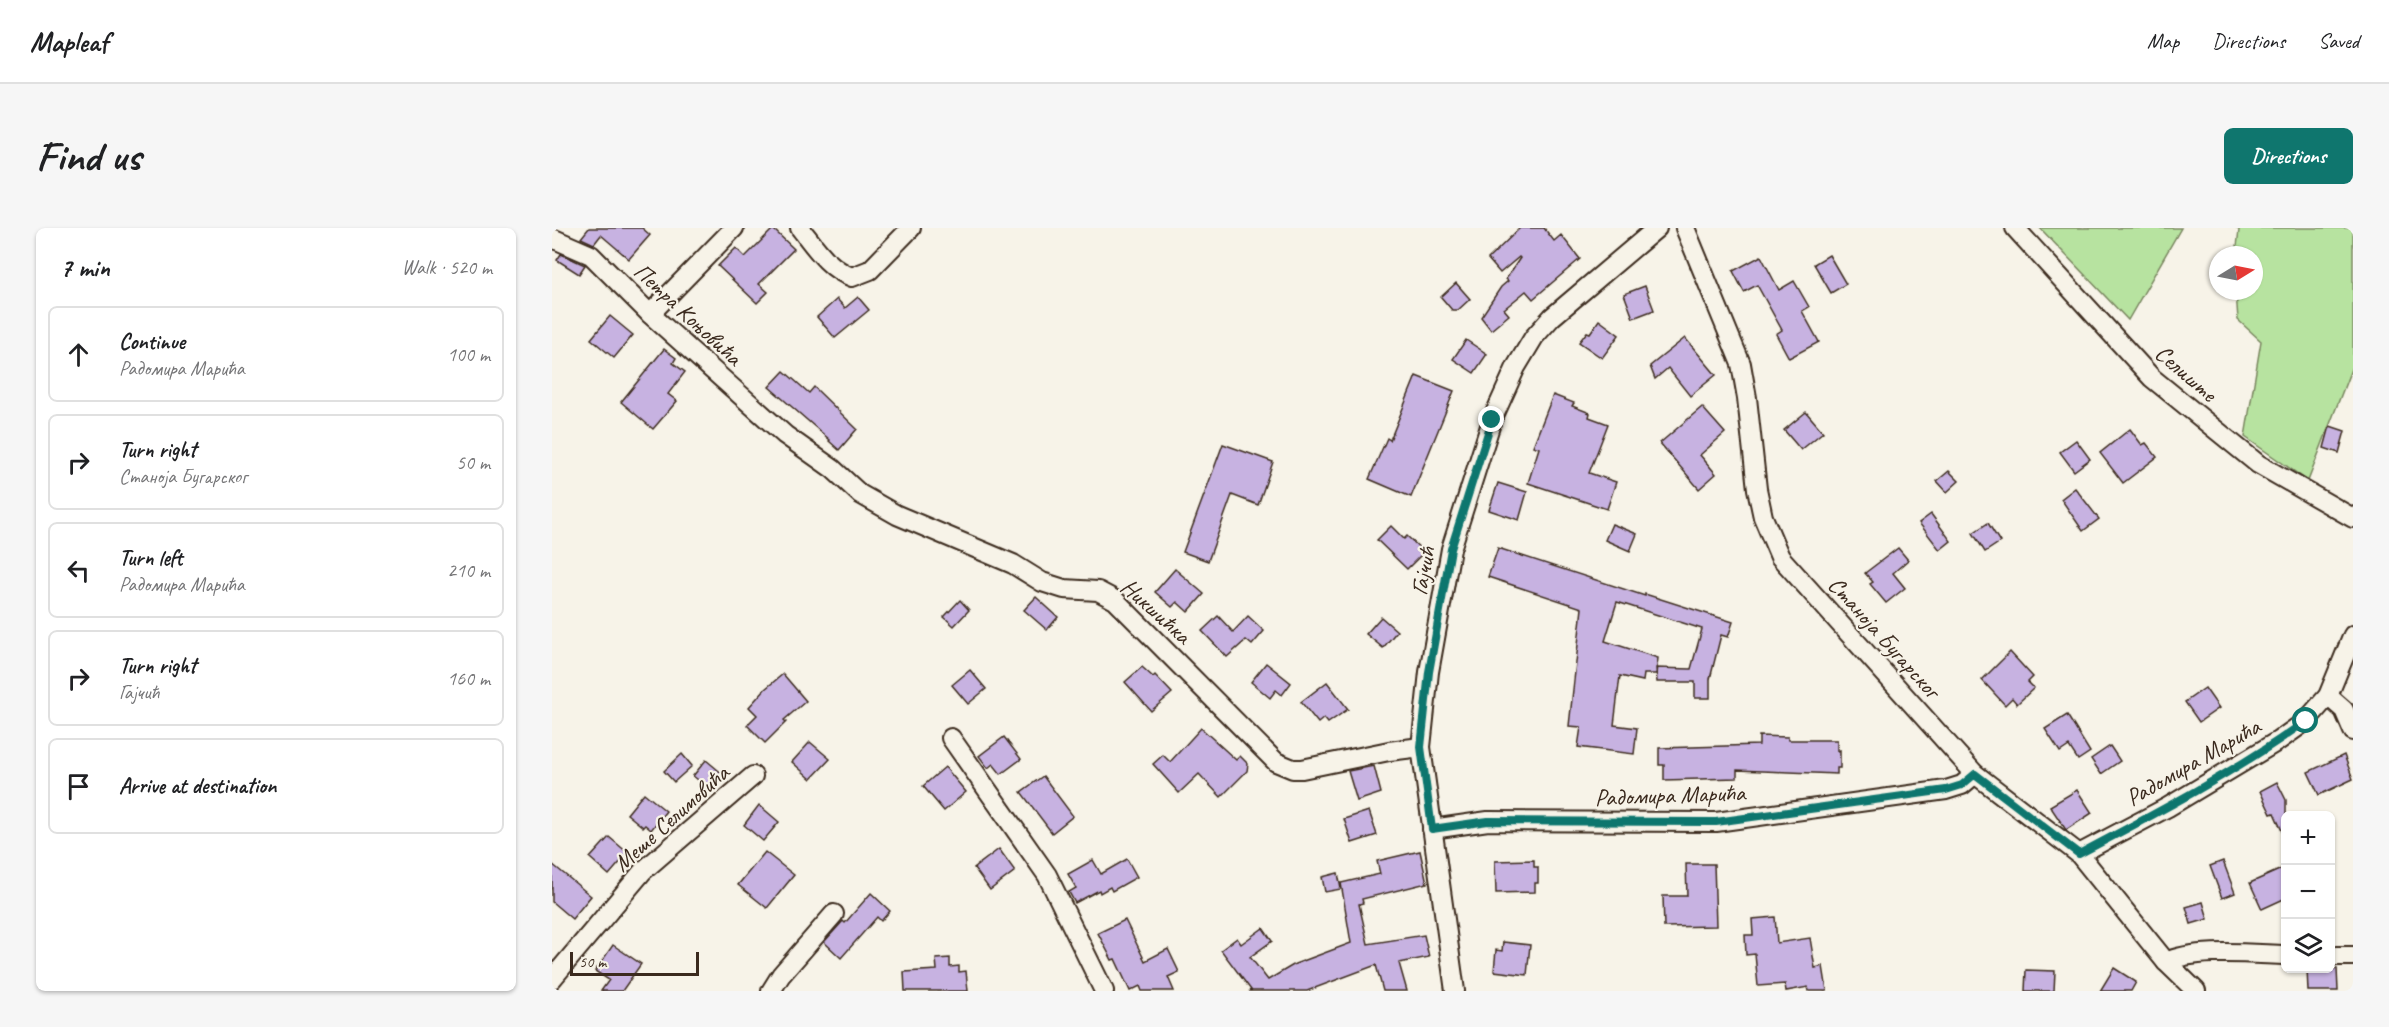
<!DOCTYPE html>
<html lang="en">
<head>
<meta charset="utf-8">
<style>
	:root { --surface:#fff; --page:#f6f6f6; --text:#202124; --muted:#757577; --line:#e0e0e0; --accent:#0f766e }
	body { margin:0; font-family:Caveat,sans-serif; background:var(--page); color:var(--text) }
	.controls { position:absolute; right:18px; bottom:18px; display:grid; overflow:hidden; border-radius:9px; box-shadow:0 2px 4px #0004 }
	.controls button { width:54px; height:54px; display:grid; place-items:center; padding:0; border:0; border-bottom:2px solid var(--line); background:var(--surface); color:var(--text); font:30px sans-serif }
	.compass { position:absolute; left:1657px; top:18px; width:54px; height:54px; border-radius:50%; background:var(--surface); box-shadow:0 2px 4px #0004; rotate:80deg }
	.scale { position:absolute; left:18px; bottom:15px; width:129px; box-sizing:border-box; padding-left:6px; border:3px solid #3b2a1e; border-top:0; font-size:16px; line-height:21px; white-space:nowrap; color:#3b2a1e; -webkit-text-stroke:4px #f7f3e8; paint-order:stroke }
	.stop { position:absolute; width:18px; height:18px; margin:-14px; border:4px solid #0f766e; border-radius:50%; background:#fff }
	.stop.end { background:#0f766e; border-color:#fff; box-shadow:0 2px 6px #0008 }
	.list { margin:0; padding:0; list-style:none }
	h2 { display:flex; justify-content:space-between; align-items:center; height:78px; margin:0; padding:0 24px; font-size:26px }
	h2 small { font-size:20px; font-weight:400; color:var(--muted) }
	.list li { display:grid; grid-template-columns:39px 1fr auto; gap:18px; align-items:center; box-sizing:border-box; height:96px; margin:0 12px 12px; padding:0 12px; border:2px solid var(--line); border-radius:9px }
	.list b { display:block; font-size:22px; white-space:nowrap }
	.list p { margin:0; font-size:20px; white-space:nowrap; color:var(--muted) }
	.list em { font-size:20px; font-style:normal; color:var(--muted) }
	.icon { flex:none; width:33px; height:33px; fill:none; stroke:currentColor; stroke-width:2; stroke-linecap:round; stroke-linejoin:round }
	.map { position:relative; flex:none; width:1801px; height:763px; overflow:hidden; border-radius:9px }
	header { display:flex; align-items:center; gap:36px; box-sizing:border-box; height:84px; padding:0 30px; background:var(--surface); border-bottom:2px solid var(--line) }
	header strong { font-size:28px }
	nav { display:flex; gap:33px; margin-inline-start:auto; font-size:21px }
	.intro { display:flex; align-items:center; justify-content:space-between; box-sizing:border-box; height:144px; padding:0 36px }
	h1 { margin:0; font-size:42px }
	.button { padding:15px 27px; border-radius:9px; background:var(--accent); color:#fff; font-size:21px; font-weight:700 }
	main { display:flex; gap:36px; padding:0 36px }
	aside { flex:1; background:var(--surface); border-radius:9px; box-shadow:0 2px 4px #0004 }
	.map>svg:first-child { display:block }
	.green { fill:#b7e3a0; stroke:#79865f; stroke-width:1.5 }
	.building { fill:#c7b2e1; stroke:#3b2a1e; stroke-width:1.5 }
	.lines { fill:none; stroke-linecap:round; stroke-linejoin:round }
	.minor-casing { stroke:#3b2a1e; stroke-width:22 }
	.minor { stroke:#f7f3e8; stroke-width:18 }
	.route { stroke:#0f766e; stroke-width:8 }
	.labels { text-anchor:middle; stroke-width:4.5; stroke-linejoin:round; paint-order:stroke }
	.street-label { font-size:24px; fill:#3b2a1e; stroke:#f7f3e8 }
</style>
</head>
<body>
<header>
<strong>Mapleaf</strong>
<nav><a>Map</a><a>Directions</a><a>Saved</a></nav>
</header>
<div class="intro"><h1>Find us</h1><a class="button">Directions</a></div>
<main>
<aside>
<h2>7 min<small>Walk · 520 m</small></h2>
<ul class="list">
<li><svg class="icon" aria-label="ahead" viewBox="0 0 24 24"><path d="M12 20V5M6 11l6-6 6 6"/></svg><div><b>Continue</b><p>Радомира Марића</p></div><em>100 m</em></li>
<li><svg class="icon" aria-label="right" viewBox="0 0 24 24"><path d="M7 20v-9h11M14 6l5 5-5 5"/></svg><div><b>Turn right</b><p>Станоја Бугарског</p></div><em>50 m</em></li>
<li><svg class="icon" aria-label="left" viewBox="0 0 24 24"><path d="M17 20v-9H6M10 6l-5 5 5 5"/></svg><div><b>Turn left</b><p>Радомира Марића</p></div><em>210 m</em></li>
<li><svg class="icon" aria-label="right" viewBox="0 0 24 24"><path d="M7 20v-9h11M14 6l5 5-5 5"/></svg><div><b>Turn right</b><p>Гајчић</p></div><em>160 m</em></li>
<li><svg class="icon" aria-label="arrive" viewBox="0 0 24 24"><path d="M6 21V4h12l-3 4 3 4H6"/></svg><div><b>Arrive at destination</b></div></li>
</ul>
</aside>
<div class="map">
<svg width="1801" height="763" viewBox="0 0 1801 763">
	<rect width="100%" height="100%" fill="#f7f3e8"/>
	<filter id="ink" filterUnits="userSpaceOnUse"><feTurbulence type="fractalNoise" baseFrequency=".0167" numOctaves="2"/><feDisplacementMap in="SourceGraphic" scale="12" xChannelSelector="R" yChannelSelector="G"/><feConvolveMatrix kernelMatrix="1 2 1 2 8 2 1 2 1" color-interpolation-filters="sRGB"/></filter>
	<g filter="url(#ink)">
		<!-- green -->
		<g class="green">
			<polygon points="1488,0 1629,0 1576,92"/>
			<polygon points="1685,0 1801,0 1801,136 1756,253 1693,209 1709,113 1686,92 1684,63 1702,63 1702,27 1684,27 1687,2"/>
		</g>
		<!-- building -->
		<g class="building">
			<polygon points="37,0 90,0 98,7 77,31 49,7 42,16 29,10"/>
			<polygon points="968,0 992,0 1002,13 1009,7 1028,31 981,71 974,63 952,81 957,87 939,102 929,89 949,59 956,53 954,51 968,30 967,29 948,45 936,31"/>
			<polygon points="221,1 242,21 207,56 216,64 205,75 166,38 184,20 193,29"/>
			<polygon points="9,26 33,37 27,46 5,32"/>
			<polygon points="1277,27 1294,56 1279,65 1262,36"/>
			<polygon points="1209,28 1227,62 1242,53 1257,79 1250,83 1267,114 1237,130 1224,106 1230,102 1205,57 1192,64 1181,43"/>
			<polygon points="904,55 918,71 906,82 900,82 889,69"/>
			<polygon points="1093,58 1102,82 1081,90 1072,66"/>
			<polygon points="306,69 317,82 283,110 265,89 285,71 293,80"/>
			<polygon points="58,88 81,107 62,130 39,111"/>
			<polygon points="1047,92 1067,107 1050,130 1027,114 1035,104 1038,105"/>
			<polygon points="1133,110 1164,147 1138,168 1116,140 1103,151 1098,138"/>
			<polygon points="914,112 935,126 922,145 901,131"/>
			<polygon points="112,121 124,130 121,135 133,144 116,166 125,173 101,201 69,174"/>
			<polygon points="232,143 257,165 262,159 305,201 287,222 277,213 278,212 217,159"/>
			<polygon points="864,148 902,163 859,269 817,251 835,210 838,212"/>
			<polygon points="1001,167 1022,175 1020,178 1038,185 1037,189 1056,196 1037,245 1064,254 1055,281 976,255 987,220 981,218"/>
			<polygon points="1150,179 1173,205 1148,227 1164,246 1147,261 1108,215"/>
			<polygon points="1254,184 1271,204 1249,222 1232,202"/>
			<polygon points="1778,198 1793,203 1787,225 1772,220"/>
			<polygon points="1578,201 1590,217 1594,215 1605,229 1571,255 1548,225"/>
			<polygon points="1524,212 1538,231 1522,243 1508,224"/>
			<polygon points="671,216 721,234 706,277 680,267 656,333 631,324"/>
			<polygon points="1397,243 1407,253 1395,264 1385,253"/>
			<polygon points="946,255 975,264 967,292 937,282"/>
			<polygon points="1523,260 1547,291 1531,303 1509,271"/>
			<polygon points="1379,286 1399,313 1388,322 1367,295"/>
			<polygon points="1436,295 1448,314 1433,324 1421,305"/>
			<polygon points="1060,296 1085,306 1078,323 1053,312"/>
			<polygon points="839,298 852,311 855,308 872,324 855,341 825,312"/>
			<polygon points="946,320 1093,368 1093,366 1181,394 1176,409 1169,407 1158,451 1158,470 1143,470 1143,454 1105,454 1104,440 1139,441 1150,401 1065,374 1053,413 1106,430 1104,446 1092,446 1091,453 1068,448 1062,497 1085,500 1082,526 1026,519 1029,499 1017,498 1030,380 936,349"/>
			<polygon points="1346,320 1356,332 1341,345 1353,360 1334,375 1318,356 1321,354 1313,345"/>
			<polygon points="623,341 652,366 636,384 625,374 620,379 603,364"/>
			<polygon points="484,369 506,389 495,402 472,382"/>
			<polygon points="408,372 417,382 402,398 392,389"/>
			<polygon points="666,388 681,404 696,388 712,403 700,417 694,412 675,429 650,403"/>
			<polygon points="829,389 845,403 831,420 814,406"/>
			<polygon points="1458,424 1481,449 1476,454 1482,460 1465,476 1460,470 1453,477 1430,452"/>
			<polygon points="714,435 739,455 730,467 724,462 718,470 699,454"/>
			<polygon points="590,439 601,449 603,447 620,465 599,483 573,454"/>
			<polygon points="418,442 434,461 416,476 400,457"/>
			<polygon points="231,446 254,473 232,492 234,494 213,515 195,497 205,487 197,479 213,461"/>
			<polygon points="775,454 796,481 776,495 772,490 766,495 749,474"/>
			<polygon points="1653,460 1667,480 1647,494 1633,474"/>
			<polygon points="1515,487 1538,524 1526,532 1517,518 1508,524 1493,501"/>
			<polygon points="649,500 684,532 688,528 696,536 695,543 669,569 647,546 627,565 601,536 611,527 618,534"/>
			<polygon points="1207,508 1236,509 1236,512 1285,512 1285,523 1288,522 1288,540 1285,540 1285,546 1185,542 1185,550 1112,552 1112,537 1107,537 1107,520 1207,517"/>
			<polygon points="452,509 469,531 449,546 441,536 436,540 427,528"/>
			<polygon points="258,514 278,531 259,551 240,534"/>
			<polygon points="1558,518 1568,533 1549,546 1539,531"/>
			<polygon points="130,526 140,538 122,554 112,543"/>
			<polygon points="1792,527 1801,551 1767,567 1756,544"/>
			<polygon points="154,532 172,547 159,562 141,548"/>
			<polygon points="822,538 829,565 805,573 796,543"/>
			<polygon points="393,539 414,564 392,583 371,558"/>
			<polygon points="491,548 521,588 500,605 469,564"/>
			<polygon points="1725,554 1734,572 1734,612 1722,585 1719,586 1708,563"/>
			<polygon points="1525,562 1540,585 1514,602 1498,578"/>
			<polygon points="92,565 114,583 99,602 93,597 91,599 75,586"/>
			<polygon points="207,577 227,594 211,613 192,597"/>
			<polygon points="817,583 825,607 800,615 792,591"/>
			<polygon points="57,609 76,625 57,647 38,630"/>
			<polygon points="447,621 463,643 438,662 422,640"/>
			<polygon points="868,623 875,655 810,671 811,675 807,676 816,716 872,707 877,729 847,735 855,763 831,763 824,737 755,763 697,763 699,762 669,722 685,710 689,716 711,700 720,713 698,729 716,752 743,736 799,715 789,655 828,646 825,633"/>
			<polygon points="213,624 242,647 215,680 186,657"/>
			<polygon points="575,631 585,649 560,663 558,659 548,665 547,662 523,675 517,664 524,660 516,646 541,632 549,646"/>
			<polygon points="982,632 982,639 986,639 986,655 983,655 983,664 944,665 943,633"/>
			<polygon points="1671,633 1683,665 1670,670 1658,638"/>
			<polygon points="0,636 39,668 20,691 0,674"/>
			<polygon points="1134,636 1162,636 1164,698 1112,699 1111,668 1135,668"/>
			<polygon points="1734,639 1734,670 1710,681 1698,655"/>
			<polygon points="786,645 789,661 773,664 770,649"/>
			<polygon points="319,665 338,683 329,693 325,689 289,730 272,714 291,693 293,695"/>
			<polygon points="1651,674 1656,691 1639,696 1634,679"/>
			<polygon points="1223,689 1225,715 1258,710 1263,740 1271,738 1275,763 1257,763 1256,759 1234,763 1233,756 1206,758 1203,726 1194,727 1193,707 1201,707 1200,691"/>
			<polygon points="573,692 593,733 616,721 627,744 616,749 622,763 590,763 588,758 578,763 563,731 560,732 546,705"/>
			<polygon points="951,714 978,717 975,747 942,743 944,722 950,723"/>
			<polygon points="61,717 89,736 70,763 49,763 57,752 43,743"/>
			<polygon points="398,730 398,739 407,738 407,744 414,743 416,763 353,763 352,744 385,742 384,731"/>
			<polygon points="1562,740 1584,754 1579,763 1548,763"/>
			<polygon points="1755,741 1785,741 1786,763 1756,763"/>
			<polygon points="1474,742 1503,743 1502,763 1473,763"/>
		</g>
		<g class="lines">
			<defs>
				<g id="minor">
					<path d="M248,0C263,19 277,41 300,49L318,42L359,0"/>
					<polyline points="1133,0 1189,136 1195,170 1205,261 1211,289 1228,329 1423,546 1527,626 1614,734 1644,763"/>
					<polyline points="1463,0 1600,150 1706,236 1801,290"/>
					<polyline points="0,10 39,27 98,86 233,207 281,241 308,266 345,287 461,336 490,354 512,361 546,363 563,372 724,534 741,541 750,541 837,523 869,519"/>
					<polyline points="98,86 182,0"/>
					<polyline points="1776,468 1792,482 1801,503"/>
					<polyline points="399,510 495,647 552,763"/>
					<polyline points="880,601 936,593 1164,594 1394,562 1410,557 1423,546"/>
					<polyline points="1527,626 1616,579 1726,513 1754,493 1776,468 1801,407"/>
					<polyline points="1778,728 1801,728"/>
					<path d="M1614,734C1643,720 1700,726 1734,727"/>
					<polyline points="0,751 91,643 201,548"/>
					<polyline points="219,763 229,747 282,686"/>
					<polyline points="903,763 869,519 877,444 899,321 940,192 964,139 982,109 1000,89 1105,0"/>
				</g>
			</defs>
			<!-- minor casing -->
			<use href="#minor" class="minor-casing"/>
			<!-- minor -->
			<use href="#minor" class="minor"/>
		</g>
	</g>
	<g class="lines" filter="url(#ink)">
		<!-- route -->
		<path class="route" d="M940,192L899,321L877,444L869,519L880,601L936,593L1164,594L1394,562L1410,557L1423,546L1527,626C1605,585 1683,544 1754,493"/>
	</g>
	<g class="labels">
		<!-- street labels -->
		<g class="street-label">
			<text transform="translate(136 86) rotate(43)" y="8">Петра Коњовића</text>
			<text transform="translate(1634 145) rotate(41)" y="8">Селиште</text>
			<text transform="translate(871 343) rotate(-79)" y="8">Гајчић</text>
			<text transform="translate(604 383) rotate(42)" y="8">Никшићка</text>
			<text transform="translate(1332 409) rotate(48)" y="8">Станоја Бугарског</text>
			<text transform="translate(1641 534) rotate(-30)" y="8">Радомира Марића</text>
			<text transform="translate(1118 567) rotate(-2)" y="8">Радомира Марића</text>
			<text transform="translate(119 590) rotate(-42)" y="8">Меше Селимовића</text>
		</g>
	</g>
</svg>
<div class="controls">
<button>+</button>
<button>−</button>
<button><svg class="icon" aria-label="layers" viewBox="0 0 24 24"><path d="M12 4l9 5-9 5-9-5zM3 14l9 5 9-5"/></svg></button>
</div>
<svg class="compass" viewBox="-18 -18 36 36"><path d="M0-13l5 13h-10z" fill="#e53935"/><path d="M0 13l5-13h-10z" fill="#757577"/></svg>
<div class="scale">50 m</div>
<div class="stop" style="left:1754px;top:493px"></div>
<div class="stop end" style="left:940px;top:192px"></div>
</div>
</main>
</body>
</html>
